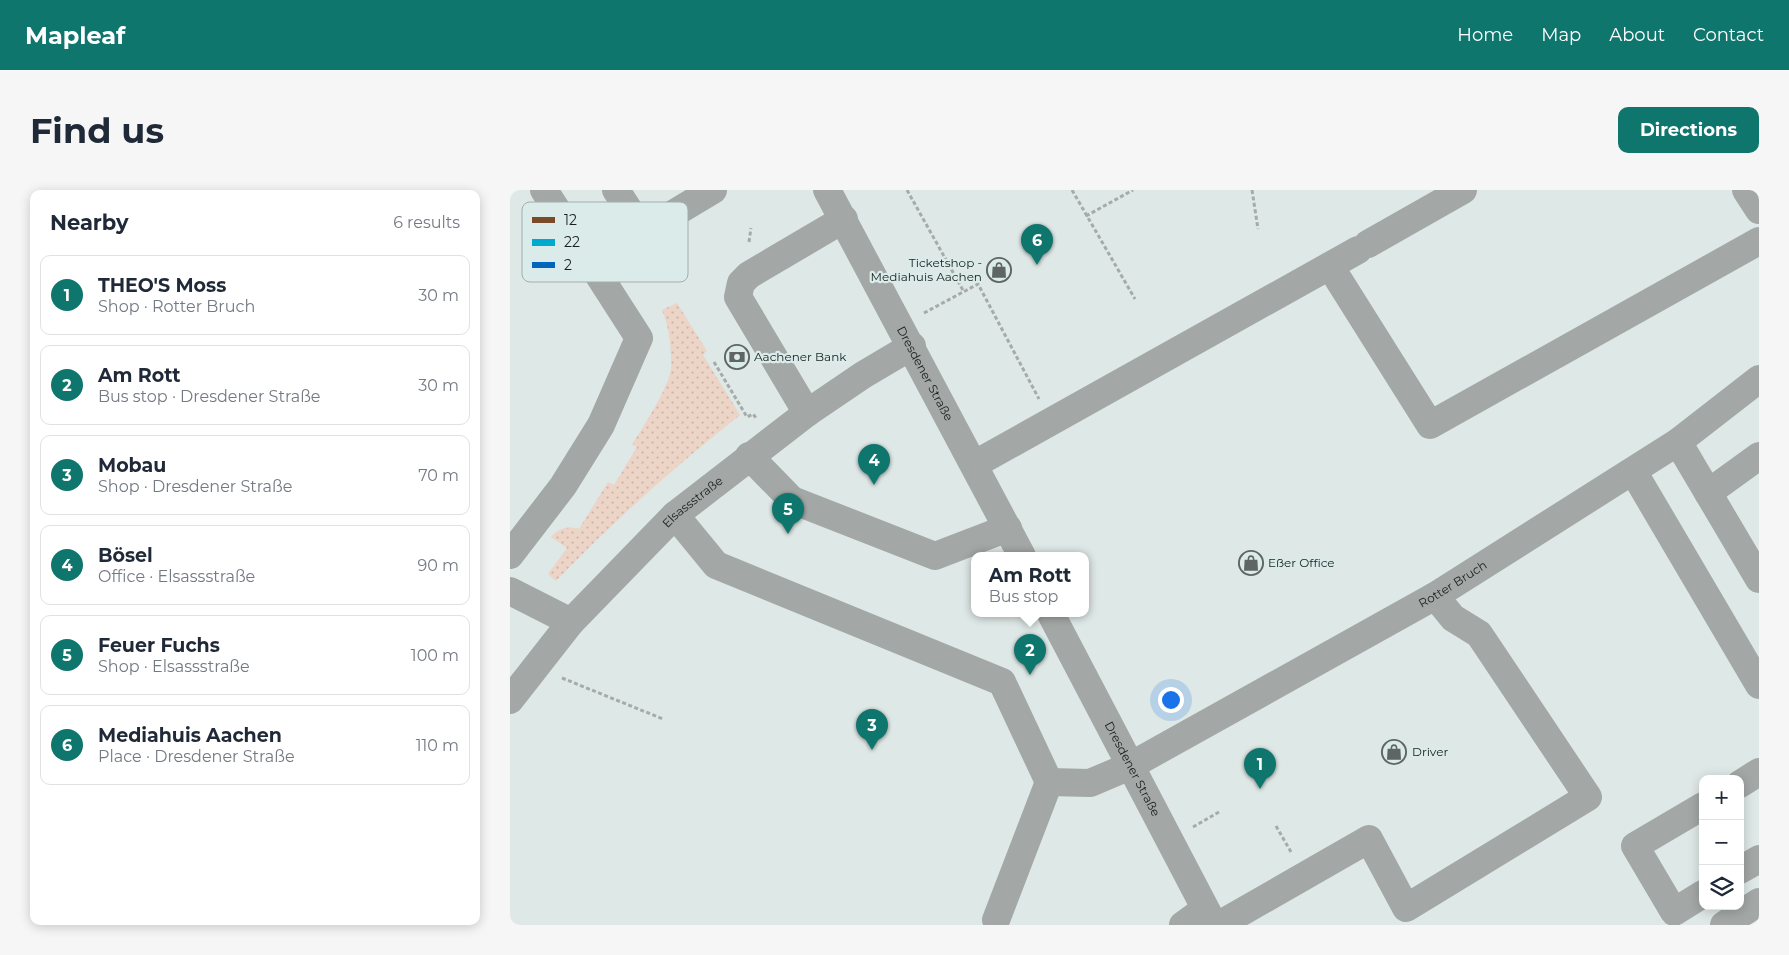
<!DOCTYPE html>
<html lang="en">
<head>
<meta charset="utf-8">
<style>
	:root { --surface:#fff; --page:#f6f6f7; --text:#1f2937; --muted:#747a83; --line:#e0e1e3; --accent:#0f766e }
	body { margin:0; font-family:Montserrat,sans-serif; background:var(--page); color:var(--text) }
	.controls { position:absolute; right:15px; bottom:15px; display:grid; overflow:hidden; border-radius:10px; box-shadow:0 2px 12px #0003 }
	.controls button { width:45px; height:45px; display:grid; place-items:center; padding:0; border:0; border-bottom:1px solid var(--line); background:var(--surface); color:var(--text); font:25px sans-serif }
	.you { position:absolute; left:660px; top:509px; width:18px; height:18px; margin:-12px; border:4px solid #fff; border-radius:50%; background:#1a73e8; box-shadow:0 0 0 8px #1a73e833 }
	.badge { display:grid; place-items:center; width:32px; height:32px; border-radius:50%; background:var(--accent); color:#fff; font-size:16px; font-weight:700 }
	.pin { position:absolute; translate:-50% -41px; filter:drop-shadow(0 1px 2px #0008) }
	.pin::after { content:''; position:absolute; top:26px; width:18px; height:15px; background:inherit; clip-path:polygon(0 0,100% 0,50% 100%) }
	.popup { position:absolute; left:461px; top:362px; width:118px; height:65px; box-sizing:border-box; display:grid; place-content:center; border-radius:10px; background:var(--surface); filter:drop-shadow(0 1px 4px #0005); font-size:16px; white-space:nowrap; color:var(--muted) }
	.popup b { font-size:19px; color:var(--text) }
	.popup::after { content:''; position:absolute; left:50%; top:100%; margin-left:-10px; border:10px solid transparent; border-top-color:var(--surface) }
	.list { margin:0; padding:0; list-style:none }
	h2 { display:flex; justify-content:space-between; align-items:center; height:65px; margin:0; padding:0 20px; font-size:21px }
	h2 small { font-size:16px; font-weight:400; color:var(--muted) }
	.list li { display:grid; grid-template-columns:32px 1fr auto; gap:15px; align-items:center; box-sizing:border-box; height:80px; margin:0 10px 10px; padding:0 10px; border:1px solid var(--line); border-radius:10px }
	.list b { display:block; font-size:19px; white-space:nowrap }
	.list p { margin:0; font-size:16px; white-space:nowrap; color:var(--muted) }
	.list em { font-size:16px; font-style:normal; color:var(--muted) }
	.icon { flex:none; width:28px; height:28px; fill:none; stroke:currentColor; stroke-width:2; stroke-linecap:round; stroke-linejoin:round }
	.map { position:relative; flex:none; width:1249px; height:735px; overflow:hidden; border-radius:10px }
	header { display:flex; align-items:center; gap:30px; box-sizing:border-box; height:70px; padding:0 25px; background:var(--accent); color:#fff }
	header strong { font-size:24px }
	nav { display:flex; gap:28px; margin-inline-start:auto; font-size:18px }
	.intro { display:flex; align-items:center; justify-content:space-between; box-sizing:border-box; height:120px; padding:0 30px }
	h1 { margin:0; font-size:35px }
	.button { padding:12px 22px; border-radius:10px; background:var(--accent); color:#fff; font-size:18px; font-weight:700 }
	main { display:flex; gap:30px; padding:0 30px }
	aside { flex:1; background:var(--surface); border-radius:10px; box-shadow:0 2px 12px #0003 }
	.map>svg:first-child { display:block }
	.grass { fill:url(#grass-dots) }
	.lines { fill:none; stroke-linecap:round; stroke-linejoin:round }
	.path { stroke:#a6abaa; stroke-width:3; stroke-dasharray:4 2.5; stroke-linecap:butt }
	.minor { stroke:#a3a7a6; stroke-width:28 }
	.labels { text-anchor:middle; stroke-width:4.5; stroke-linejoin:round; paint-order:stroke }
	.poi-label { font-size:12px; fill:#191f1e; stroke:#dbebea; text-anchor:start }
	.street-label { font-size:12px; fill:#191f1e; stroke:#dbebea }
	.key { fill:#dbebea; stroke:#a1aead; stroke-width:1 }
	.key-label { font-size:14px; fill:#191f1e }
</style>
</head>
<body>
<header>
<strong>Mapleaf</strong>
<nav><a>Home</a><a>Map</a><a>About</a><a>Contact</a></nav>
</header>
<div class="intro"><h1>Find us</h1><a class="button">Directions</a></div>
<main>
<aside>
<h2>Nearby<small>6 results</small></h2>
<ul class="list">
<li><span class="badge">1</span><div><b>THEO'S Moss</b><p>Shop · Rotter Bruch</p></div><em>30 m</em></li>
<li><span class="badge">2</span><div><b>Am Rott</b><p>Bus stop · Dresdener Straße</p></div><em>30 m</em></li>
<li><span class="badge">3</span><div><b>Mobau</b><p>Shop · Dresdener Straße</p></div><em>70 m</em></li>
<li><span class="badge">4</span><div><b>Bösel</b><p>Office · Elsassstraße</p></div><em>90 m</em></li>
<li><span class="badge">5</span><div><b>Feuer Fuchs</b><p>Shop · Elsassstraße</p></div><em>100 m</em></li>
<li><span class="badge">6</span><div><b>Mediahuis Aachen</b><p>Place · Dresdener Straße</p></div><em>110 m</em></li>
</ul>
</aside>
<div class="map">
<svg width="1249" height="735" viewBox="0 0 1249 735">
	<defs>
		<pattern id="grass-dots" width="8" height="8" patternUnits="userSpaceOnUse" patternTransform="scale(1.25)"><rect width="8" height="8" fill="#ecd4c7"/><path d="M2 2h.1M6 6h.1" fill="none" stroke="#cab6aa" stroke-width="1.8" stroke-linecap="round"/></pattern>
	</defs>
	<rect width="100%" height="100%" fill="#dee8e6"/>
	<!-- grass -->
	<path class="grass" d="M167,113L197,161L193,165L230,225C164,277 104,331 46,391L38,384L57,358L41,347C50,337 58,336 69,339L98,292L104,295L127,257L122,255C132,238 160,196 161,178C162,160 159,136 152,120Z"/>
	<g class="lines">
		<!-- path -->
		<g class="path">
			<polyline points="397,0 454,102"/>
			<polyline points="562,0 625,109"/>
			<polyline points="742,0 748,39"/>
			<polyline points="576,26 623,0"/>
			<polyline points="239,52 241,38"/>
			<polyline points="414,123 468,94 529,209"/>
			<polyline points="204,172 237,227 243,224 246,228"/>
			<polyline points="52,488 153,529"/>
			<polyline points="766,636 781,662"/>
			<polyline points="683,637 709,622"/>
		</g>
		<!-- minor -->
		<g class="minor">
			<polyline points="106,0 133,42 203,0"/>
			<path id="s1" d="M317,0L512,366"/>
			<polyline points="1236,0 1249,20"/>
			<polyline points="858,54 953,0"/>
			<polyline points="820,76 920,235 1249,51"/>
			<polyline points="297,223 228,107 231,93 239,85 334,29"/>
			<polyline points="1168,252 1249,389"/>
			<polyline points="239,266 282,310 425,366 498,338"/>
			<polyline points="465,274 848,60"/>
			<polyline points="1123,281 1249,495"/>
			<polyline points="1198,303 1249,266"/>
			<path id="s2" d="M165,325L206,375L492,492L539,592L580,593L620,576L925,406L1168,252L1249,189"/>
			<polyline points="0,365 53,296 91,235 129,148 34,0"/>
			<polyline points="0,401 61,432"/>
			<path id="s3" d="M541,424L704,735"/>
			<path id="s4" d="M0,510L61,432L165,325L297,223L353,185L402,156"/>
			<polyline points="1230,594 1249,582"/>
			<polyline points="1193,616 1125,656 1164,722 1193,704"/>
			<polyline points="1230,680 1249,669"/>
			<polyline points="486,730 539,592"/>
			<polyline points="673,735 695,719"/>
			<polyline points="709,735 859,649 896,718 1078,607 969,444 943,428 925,406"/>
			<polyline points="1214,735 1249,712"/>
		</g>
	</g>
	<!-- icons -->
	<defs>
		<symbol id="shop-ring" viewBox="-11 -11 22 22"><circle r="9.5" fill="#dbebea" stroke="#5e6564" stroke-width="1.5"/><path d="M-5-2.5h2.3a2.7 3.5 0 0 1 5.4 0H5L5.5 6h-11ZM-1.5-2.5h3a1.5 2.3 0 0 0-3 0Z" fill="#5e6564"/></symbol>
		<symbol id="bank-ring" viewBox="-11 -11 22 22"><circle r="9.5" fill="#dbebea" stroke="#5e6564" stroke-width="1.5"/><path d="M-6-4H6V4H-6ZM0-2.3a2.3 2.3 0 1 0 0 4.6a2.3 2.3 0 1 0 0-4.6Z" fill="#5e6564"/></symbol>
	</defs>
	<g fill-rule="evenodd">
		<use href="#shop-ring" x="475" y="66" width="28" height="28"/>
		<use href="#bank-ring" x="213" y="153" width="28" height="28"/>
		<use href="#shop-ring" x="727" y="359" width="28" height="28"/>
		<use href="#shop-ring" x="870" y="548" width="28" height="28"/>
	</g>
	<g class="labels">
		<!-- poi labels -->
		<g class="poi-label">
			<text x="472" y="77" text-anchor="end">Ticketshop -<tspan x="472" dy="14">Mediahuis Aachen</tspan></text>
			<text x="244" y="171">Aachener Bank</text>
			<text x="758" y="377">Eßer Office</text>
			<text x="902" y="566">Driver</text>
		</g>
		<!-- street labels -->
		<g class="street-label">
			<text dy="4" stroke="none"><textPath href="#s1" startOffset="208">Dresdener Straße</textPath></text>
			<text dy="4" stroke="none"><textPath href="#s4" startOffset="270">Elsassstraße</textPath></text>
			<text dy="4" stroke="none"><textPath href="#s2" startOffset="939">Rotter Bruch</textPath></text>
			<text dy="4" stroke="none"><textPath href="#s3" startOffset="175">Dresdener Straße</textPath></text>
		</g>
	</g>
	<!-- legend -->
	<rect x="12" y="12" width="166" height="80" rx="8" class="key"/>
	<rect x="22" y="27" width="23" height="6" fill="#7a4b2a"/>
	<rect x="22" y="49" width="23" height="7" fill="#00a9ce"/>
	<rect x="22" y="72" width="23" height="6" fill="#0065bd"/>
	<g class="key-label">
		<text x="54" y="35">12</text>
		<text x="54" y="57">22</text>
		<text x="54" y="80">2</text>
	</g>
</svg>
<div class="controls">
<button>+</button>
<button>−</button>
<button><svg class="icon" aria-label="layers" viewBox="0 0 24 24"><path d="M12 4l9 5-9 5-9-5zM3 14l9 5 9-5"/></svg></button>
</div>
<div class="you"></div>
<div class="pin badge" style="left:750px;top:599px">1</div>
<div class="pin badge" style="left:520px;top:485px">2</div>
<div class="popup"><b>Am Rott</b>Bus stop</div>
<div class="pin badge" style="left:362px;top:560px">3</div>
<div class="pin badge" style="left:364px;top:295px">4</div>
<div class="pin badge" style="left:278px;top:344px">5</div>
<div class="pin badge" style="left:527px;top:75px">6</div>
</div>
</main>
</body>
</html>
